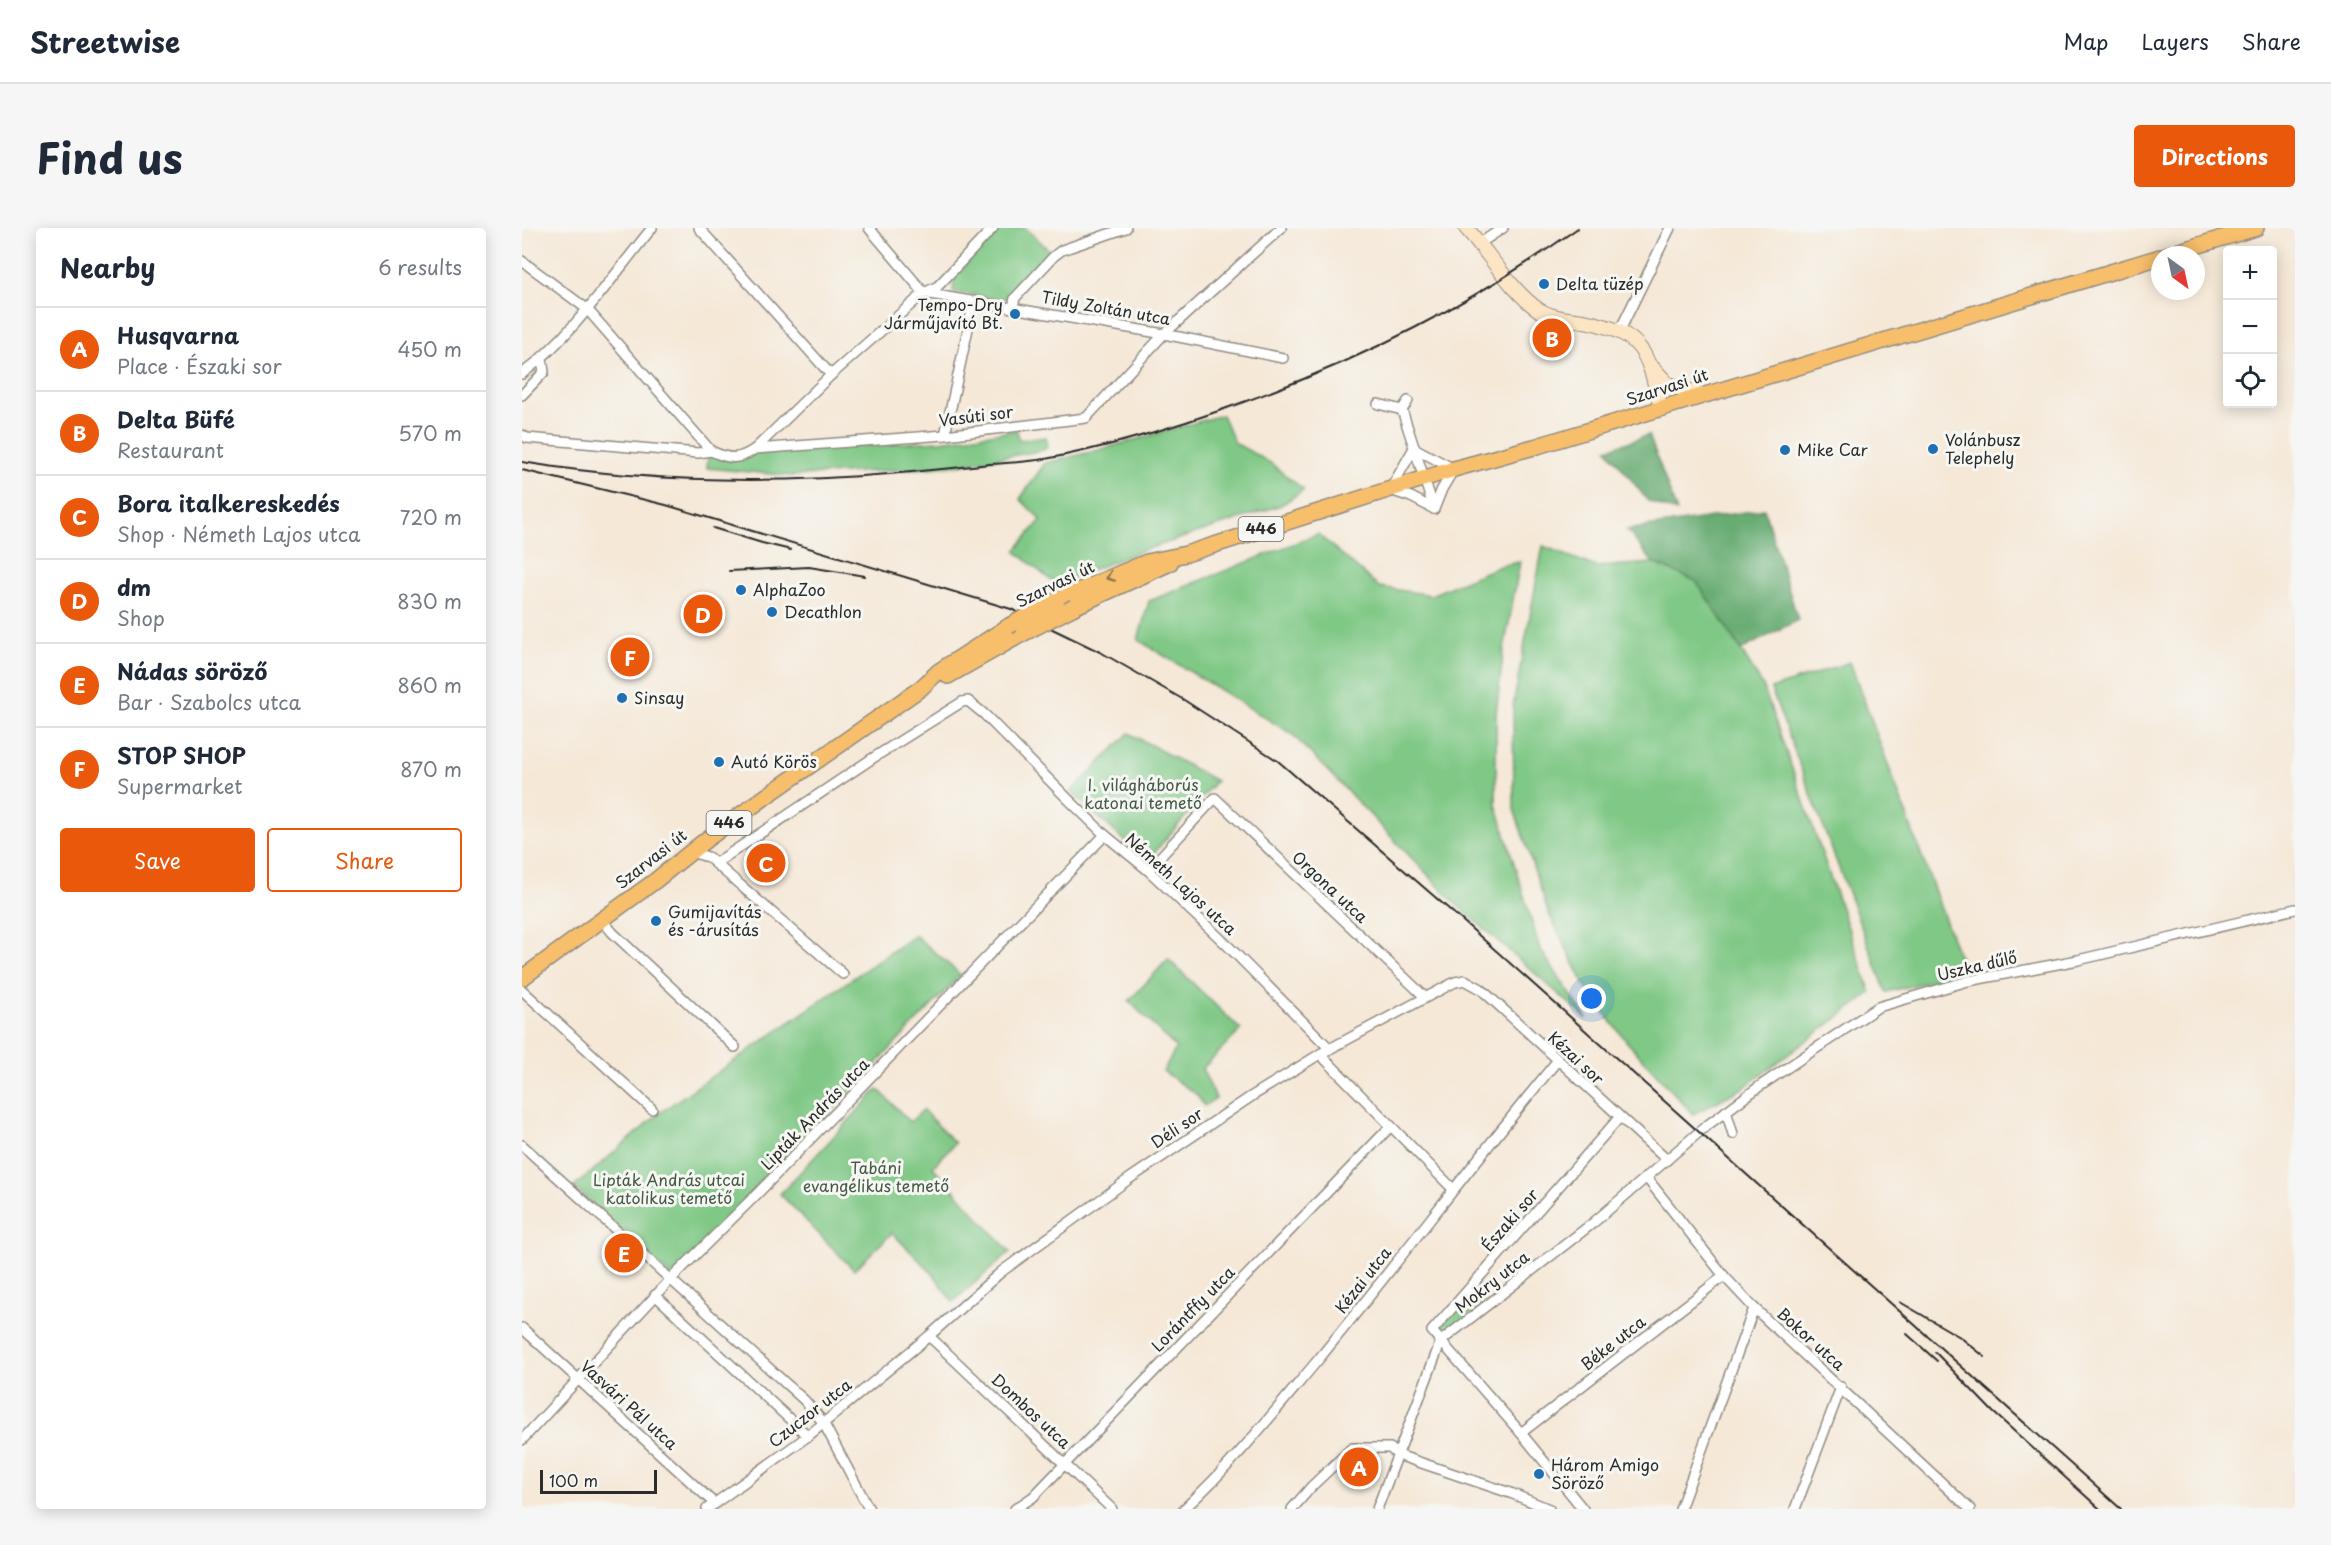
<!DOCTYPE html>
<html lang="en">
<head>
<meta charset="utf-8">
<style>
	:root { --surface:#fff; --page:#f6f6f7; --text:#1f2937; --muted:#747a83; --line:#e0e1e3; --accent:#ea580c }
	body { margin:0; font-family:"Playpen Sans",sans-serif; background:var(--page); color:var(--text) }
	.controls { position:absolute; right:18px; top:18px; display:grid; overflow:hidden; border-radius:6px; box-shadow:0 3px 15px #0003 }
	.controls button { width:54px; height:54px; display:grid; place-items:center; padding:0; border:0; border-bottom:2px solid var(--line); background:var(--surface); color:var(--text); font:30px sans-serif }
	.compass { position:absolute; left:1629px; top:18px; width:54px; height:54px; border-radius:50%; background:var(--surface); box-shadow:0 3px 15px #0003; rotate:147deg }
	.scale { position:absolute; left:18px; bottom:15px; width:117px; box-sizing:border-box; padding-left:6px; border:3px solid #2b2b2b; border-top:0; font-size:16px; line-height:21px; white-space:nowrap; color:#2b2b2b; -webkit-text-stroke:4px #f6f6f2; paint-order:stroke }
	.you { position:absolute; left:1070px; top:771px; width:21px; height:21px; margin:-15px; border:4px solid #fff; border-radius:50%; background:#1a73e8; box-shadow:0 0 0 9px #1a73e833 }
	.badge { display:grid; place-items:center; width:39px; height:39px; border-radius:50%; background:var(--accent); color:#fff; font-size:20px; font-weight:700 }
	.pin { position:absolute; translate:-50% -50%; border:3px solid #fff; box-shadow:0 2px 6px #0006 }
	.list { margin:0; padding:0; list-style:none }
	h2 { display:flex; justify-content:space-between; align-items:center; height:78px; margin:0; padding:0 24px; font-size:26px }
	h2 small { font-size:20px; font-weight:400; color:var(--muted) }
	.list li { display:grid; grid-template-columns:39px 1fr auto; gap:18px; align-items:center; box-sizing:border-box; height:84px; padding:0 24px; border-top:2px solid var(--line) }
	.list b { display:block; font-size:22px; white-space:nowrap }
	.list p { margin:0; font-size:20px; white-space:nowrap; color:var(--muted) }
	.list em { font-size:20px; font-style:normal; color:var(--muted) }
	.actions { display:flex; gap:12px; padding:18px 24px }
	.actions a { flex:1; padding:14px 0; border:2px solid var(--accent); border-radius:6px; text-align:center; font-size:21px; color:var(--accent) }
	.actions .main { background:var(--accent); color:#fff }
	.icon { flex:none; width:33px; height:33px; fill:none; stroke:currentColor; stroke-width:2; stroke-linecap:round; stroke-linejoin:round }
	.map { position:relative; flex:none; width:1773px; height:1281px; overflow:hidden; border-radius:6px }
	header { display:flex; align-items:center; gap:36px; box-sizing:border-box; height:84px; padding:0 30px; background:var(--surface); border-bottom:2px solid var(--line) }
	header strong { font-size:28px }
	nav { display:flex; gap:33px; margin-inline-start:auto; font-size:21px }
	.intro { display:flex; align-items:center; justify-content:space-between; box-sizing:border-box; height:144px; padding:0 36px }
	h1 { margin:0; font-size:42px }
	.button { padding:15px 27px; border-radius:6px; background:var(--accent); color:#fff; font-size:21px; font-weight:700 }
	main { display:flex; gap:36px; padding:0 36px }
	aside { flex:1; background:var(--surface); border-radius:6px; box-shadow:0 3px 15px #0003 }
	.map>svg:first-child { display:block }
	.green { fill:#7fc885; stroke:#557a58; stroke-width:1.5 }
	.forest { fill:#67ac72; stroke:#496c4e; stroke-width:1.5 }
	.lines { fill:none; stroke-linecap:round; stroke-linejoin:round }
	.street-casing { stroke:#908a81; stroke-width:12 }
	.secondary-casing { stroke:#908a81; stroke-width:16 }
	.primary-casing { stroke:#908a81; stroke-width:18 }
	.street { stroke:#fff; stroke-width:9 }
	.secondary { stroke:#fce5c4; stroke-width:14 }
	.primary { stroke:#f7bf6c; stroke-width:15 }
	.rail { stroke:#2b2b2b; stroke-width:2 }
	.primary-bridge-casing { stroke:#908a81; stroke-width:18; stroke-linecap:butt }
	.primary-bridge { stroke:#f7bf6c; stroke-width:15 }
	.oneway { stroke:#91754c }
	.poi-dot { fill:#1f6fb2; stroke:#f6f6f2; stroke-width:2 }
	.labels { text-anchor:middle; stroke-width:6; stroke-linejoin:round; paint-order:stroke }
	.shield { fill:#f6f6f2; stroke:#686867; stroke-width:1.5 }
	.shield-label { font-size:15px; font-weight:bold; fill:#2b2b2b }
	.poi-label { font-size:16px; fill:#2b2b2b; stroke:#f6f6f2; text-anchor:start }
	.street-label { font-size:16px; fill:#2b2b2b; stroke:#f6f6f2 }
	.park-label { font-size:16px; fill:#445a46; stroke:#f6f6f2 }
</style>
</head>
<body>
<header>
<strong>Streetwise</strong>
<nav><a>Map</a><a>Layers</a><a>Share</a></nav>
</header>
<div class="intro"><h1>Find us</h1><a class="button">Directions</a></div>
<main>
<aside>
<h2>Nearby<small>6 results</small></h2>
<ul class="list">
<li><span class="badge">A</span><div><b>Husqvarna</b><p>Place · Északi sor</p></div><em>450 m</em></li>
<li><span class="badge">B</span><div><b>Delta Büfé</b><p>Restaurant</p></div><em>570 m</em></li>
<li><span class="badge">C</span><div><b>Bora italkereskedés</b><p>Shop · Németh Lajos utca</p></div><em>720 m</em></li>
<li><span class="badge">D</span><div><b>dm</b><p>Shop</p></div><em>830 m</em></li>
<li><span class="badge">E</span><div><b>Nádas söröző</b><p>Bar · Szabolcs utca</p></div><em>860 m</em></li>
<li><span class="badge">F</span><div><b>STOP SHOP</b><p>Supermarket</p></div><em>870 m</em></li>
</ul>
<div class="actions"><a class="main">Save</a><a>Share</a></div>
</aside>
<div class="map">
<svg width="1773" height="1281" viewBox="0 0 1773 1281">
	<rect width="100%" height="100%" fill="#f6f6f2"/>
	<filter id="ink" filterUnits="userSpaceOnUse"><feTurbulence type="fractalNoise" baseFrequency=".0167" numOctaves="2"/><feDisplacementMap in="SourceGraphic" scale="12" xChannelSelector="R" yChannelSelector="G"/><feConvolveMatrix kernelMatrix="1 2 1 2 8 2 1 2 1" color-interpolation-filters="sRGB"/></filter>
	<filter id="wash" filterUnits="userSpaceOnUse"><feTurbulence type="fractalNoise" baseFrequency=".008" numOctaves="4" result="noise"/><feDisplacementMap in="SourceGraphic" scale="24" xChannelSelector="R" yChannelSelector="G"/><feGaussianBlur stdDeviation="1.35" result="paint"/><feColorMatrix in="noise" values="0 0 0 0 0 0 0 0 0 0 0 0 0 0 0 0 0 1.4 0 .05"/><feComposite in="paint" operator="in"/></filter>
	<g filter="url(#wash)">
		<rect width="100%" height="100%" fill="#f5e8d7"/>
		<!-- green -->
		<g class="green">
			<polygon points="477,0 504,0 529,24 488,70 476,71 431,64 432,50"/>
			<polygon points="700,187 713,215 747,234 782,262 759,277 617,324 533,356 493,323 519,292 498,271 523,235 577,222"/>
			<polygon points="495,202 497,212 524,209 526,218 522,222 426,239 269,248 185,240 186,225 418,213"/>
			<polygon points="796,306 857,359 909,367 978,338 998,334 981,427 974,486 974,576 1018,721 1065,791 935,677 770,506 616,412 627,373"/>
			<polygon points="1021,318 1074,339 1131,335 1177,354 1241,458 1349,765 1221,860 1171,886 1105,814 1067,765 1027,686 992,581 991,478"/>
			<polygon points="1328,434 1443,745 1364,764 1249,461"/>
			<polygon points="607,505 694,553 625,633 549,564"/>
			<polygon points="393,707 439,747 150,1050 52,959 140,883"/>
			<polygon points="646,731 719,802 680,841 694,870 682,878 675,867 641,843 654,820 607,773"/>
			<polygon points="356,861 388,894 401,882 433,915 411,939 488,1024 431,1074 412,1047 370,1005 332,1042 258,966"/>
			<polygon points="951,1060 964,1072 920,1110 917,1107 918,1099"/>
		</g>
		<!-- forest -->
		<g class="forest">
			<polygon points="1127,207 1155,284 1126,273 1085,221"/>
			<polygon points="1242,281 1276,392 1219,422 1174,353 1131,335 1105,302"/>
		</g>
	</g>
	<g filter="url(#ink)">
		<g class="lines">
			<defs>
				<g id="street">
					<polyline points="177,0 309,147"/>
					<polyline points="347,0 402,65"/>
					<polyline points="958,15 981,0"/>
					<path d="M0,33L65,81L189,223C208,232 217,232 233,221L309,147L402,65L416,58L471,0"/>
					<polyline points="402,65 642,106 761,130"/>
					<polyline points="491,79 493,70 532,28 540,22 604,0"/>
					<polyline points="1095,102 1101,96 1148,0"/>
					<path d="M0,146C52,106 89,50 130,0"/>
					<polyline points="0,167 22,144 20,130"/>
					<polyline points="886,173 880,182 912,281"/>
					<polyline points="856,176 880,182"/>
					<polyline points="0,207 5,210 176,225 189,223"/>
					<polyline points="423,207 452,73"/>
					<polygon points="892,220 932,241 920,261 912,281 889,269 868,262"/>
					<polyline points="233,221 423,207 564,190 642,106 759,0"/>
					<polyline points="168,624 186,629 321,746"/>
					<polyline points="194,635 351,530 440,474 446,473 462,486 544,569 583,607 626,642 706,718 808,821"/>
					<polyline points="626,642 693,570 903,769"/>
					<polyline points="80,692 91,705 213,819"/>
					<polyline points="0,762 130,881"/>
					<polyline points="798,826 931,961"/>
					<polyline points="1204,883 1211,906"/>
					<polyline points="0,917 282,1172 301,1194 347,1281"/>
					<polyline points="1124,949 1202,1048 1232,1080 1448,1281"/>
					<polyline points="133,1067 286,1208"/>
					<polyline points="0,1100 193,1276"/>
					<polyline points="407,1108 590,1281"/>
					<polyline points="999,1205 1202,1048"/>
					<polyline points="0,1212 150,1050 236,965 583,607"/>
					<polyline points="185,1281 286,1208 407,1108 479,1044 607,951 730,868 798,826 933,754 943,752 959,761 1145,932"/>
					<polyline points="493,1281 511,1269 868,899"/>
					<path d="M662,1281C711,1236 753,1183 796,1132C877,1033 954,931 1035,833"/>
					<polyline points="770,1281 790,1258 830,1220 868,1220 876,1227 991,1266 1027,1281"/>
					<polyline points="855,1281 919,1113 1071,995 1183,899 1238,858 1356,779 1446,753 1556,732 1773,681"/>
					<polyline points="1061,1281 999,1205 910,1103 1097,890"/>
					<polyline points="1158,1281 1232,1080"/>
					<polyline points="1273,1281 1319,1159"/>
				</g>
				<g id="secondary">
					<path d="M944,0C966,24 991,65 1017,82C1030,90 1047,91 1062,93C1123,105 1126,126 1139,181"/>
					<polyline points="1130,139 1146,156 1181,167"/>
				</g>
				<g id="primary">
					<polyline points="1644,27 1734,0"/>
					<polyline points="535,372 625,334 664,326 932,241 1012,219 1638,29"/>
					<polyline points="552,379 648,335"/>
					<polyline points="426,448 502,405"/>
					<polyline points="0,750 133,653 185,611 246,567 399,460 417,443 487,398"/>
				</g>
			</defs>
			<!-- street casing -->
			<use href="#street" class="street-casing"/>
			<!-- secondary casing -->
			<use href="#secondary" class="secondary-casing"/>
			<!-- primary casing -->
			<use href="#primary" class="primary-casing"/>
			<!-- street -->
			<use href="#street" class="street"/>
			<!-- secondary -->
			<use href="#secondary" class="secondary"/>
			<!-- primary -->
			<use href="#primary" class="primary"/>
			<!-- rail -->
			<g class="rail">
				<path d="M0,234C121,254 245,256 367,246C400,243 434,240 467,236C485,235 504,234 523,231C588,219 653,199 716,176C840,132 949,76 1056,0"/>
				<polyline points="0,242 144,277 489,381 580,425 662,472 756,533 943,695 1599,1281"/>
				<polyline points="191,300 240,315 269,322"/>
				<polyline points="207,343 287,339 343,348"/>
				<polyline points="1378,1074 1438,1109 1463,1129"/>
				<polyline points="1385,1106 1415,1133"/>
				<polyline points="1413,1124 1471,1184 1578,1281"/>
			</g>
			<defs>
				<g id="primary-bridge">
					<polyline points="487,398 535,372"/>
					<polyline points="502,405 552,379"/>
				</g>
			</defs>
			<!-- primary-bridge casing -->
			<use href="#primary-bridge" class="primary-bridge-casing"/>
			<!-- primary-bridge -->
			<use href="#primary-bridge" class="primary-bridge"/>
		</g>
		<!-- one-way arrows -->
		<defs><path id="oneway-chevron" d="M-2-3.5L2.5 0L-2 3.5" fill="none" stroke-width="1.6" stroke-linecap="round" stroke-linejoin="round" transform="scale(1.5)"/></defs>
		<use class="oneway" href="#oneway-chevron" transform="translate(588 349) rotate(157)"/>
	</g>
	<!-- markers -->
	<g class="poi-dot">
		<circle cx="1022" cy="56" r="6"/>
		<circle cx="493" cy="86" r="6"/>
		<circle cx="1411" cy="221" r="6"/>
		<circle cx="1263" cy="222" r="6"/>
		<circle cx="219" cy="362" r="6"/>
		<circle cx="250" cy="384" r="6"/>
		<circle cx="100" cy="470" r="6"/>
		<circle cx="197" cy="534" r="6"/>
		<circle cx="134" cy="693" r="6"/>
		<circle cx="1017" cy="1246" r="6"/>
	</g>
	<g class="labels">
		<!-- shield labels -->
		<g class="shield">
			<rect x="716.5" y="289" width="45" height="24" rx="4.5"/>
			<rect x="184.5" y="583" width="45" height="24" rx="4.5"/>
		</g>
		<g class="shield-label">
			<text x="739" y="306">446</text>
			<text x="207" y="600">446</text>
		</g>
		<!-- poi labels -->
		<g class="poi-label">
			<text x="1034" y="62">Delta tüzép</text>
			<text x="481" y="83" text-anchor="end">Tempo-Dry<tspan x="481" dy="18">Járműjavító Bt.</tspan></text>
			<text x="1423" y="218">Volánbusz<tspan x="1423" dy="18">Telephely</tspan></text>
			<text x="1275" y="228">Mike Car</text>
			<text x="231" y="368">AlphaZoo</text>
			<text x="262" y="390">Decathlon</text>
			<text x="112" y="476">Sinsay</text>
			<text x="209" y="540">Autó Körös</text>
			<text x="146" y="690">Gumijavítás<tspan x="146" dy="18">és -árusítás</tspan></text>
			<text x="1029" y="1243">Három Amigo<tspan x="1029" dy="18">Söröző</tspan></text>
		</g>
		<!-- street labels -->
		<g class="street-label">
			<text transform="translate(584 80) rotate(10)" y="6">Tildy Zoltán utca</text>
			<text transform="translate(1145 159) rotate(-18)" y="6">Szarvasi út</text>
			<text transform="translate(454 188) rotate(-7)" y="6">Vasúti sor</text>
			<text transform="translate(533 356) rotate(-26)" y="6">Szarvasi út</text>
			<text transform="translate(129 631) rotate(-38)" y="6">Szarvasi út</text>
			<text transform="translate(659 656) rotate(42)" y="6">Németh Lajos utca</text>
			<text transform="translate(808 659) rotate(43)" y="6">Orgona utca</text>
			<text transform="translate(1455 738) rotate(-13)" y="6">Uszka dűlő</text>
			<text transform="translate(1054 830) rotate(43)" y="6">Kézai sor</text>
			<text transform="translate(293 886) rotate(-46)" y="6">Lipták András utca</text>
			<text transform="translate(655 900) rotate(-34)" y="6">Déli sor</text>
			<text transform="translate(988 992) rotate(-49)" y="6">Északi sor</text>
			<text transform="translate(841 1052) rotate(-52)" y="6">Kézai utca</text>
			<text transform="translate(970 1054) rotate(-38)" y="6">Mokry utca</text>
			<text transform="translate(671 1081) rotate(-46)" y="6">Lorántffy utca</text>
			<text transform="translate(1289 1111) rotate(42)" y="6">Bokor utca</text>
			<text transform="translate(1091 1115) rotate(-38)" y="6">Béke utca</text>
			<text transform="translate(107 1177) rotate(42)" y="6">Vasvári Pál utca</text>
			<text transform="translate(509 1183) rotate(43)" y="6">Dombos utca</text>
			<text transform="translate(288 1185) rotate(-38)" y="6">Czuczor utca</text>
		</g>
		<!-- park labels -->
		<g class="park-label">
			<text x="621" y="563">I. világháborús<tspan x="621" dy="18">katonai temető</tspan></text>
			<text x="354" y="946">Tabáni<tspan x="354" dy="18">evangélikus temető</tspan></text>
			<text x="147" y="958">Lipták András utcai<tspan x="147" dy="18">katolikus temető</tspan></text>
		</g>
	</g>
</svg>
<div class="controls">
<button>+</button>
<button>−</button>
<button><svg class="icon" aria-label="locate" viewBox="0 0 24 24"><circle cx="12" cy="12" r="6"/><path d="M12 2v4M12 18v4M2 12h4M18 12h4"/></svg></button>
</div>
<svg class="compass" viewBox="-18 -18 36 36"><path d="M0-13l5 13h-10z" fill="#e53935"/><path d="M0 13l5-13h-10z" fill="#747a83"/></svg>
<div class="scale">100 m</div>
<div class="you"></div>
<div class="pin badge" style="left:837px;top:1239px">A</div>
<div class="pin badge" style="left:1030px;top:110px">B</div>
<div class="pin badge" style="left:244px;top:635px">C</div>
<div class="pin badge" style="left:181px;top:386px">D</div>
<div class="pin badge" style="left:102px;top:1025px">E</div>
<div class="pin badge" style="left:108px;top:429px">F</div>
</div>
</main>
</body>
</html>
